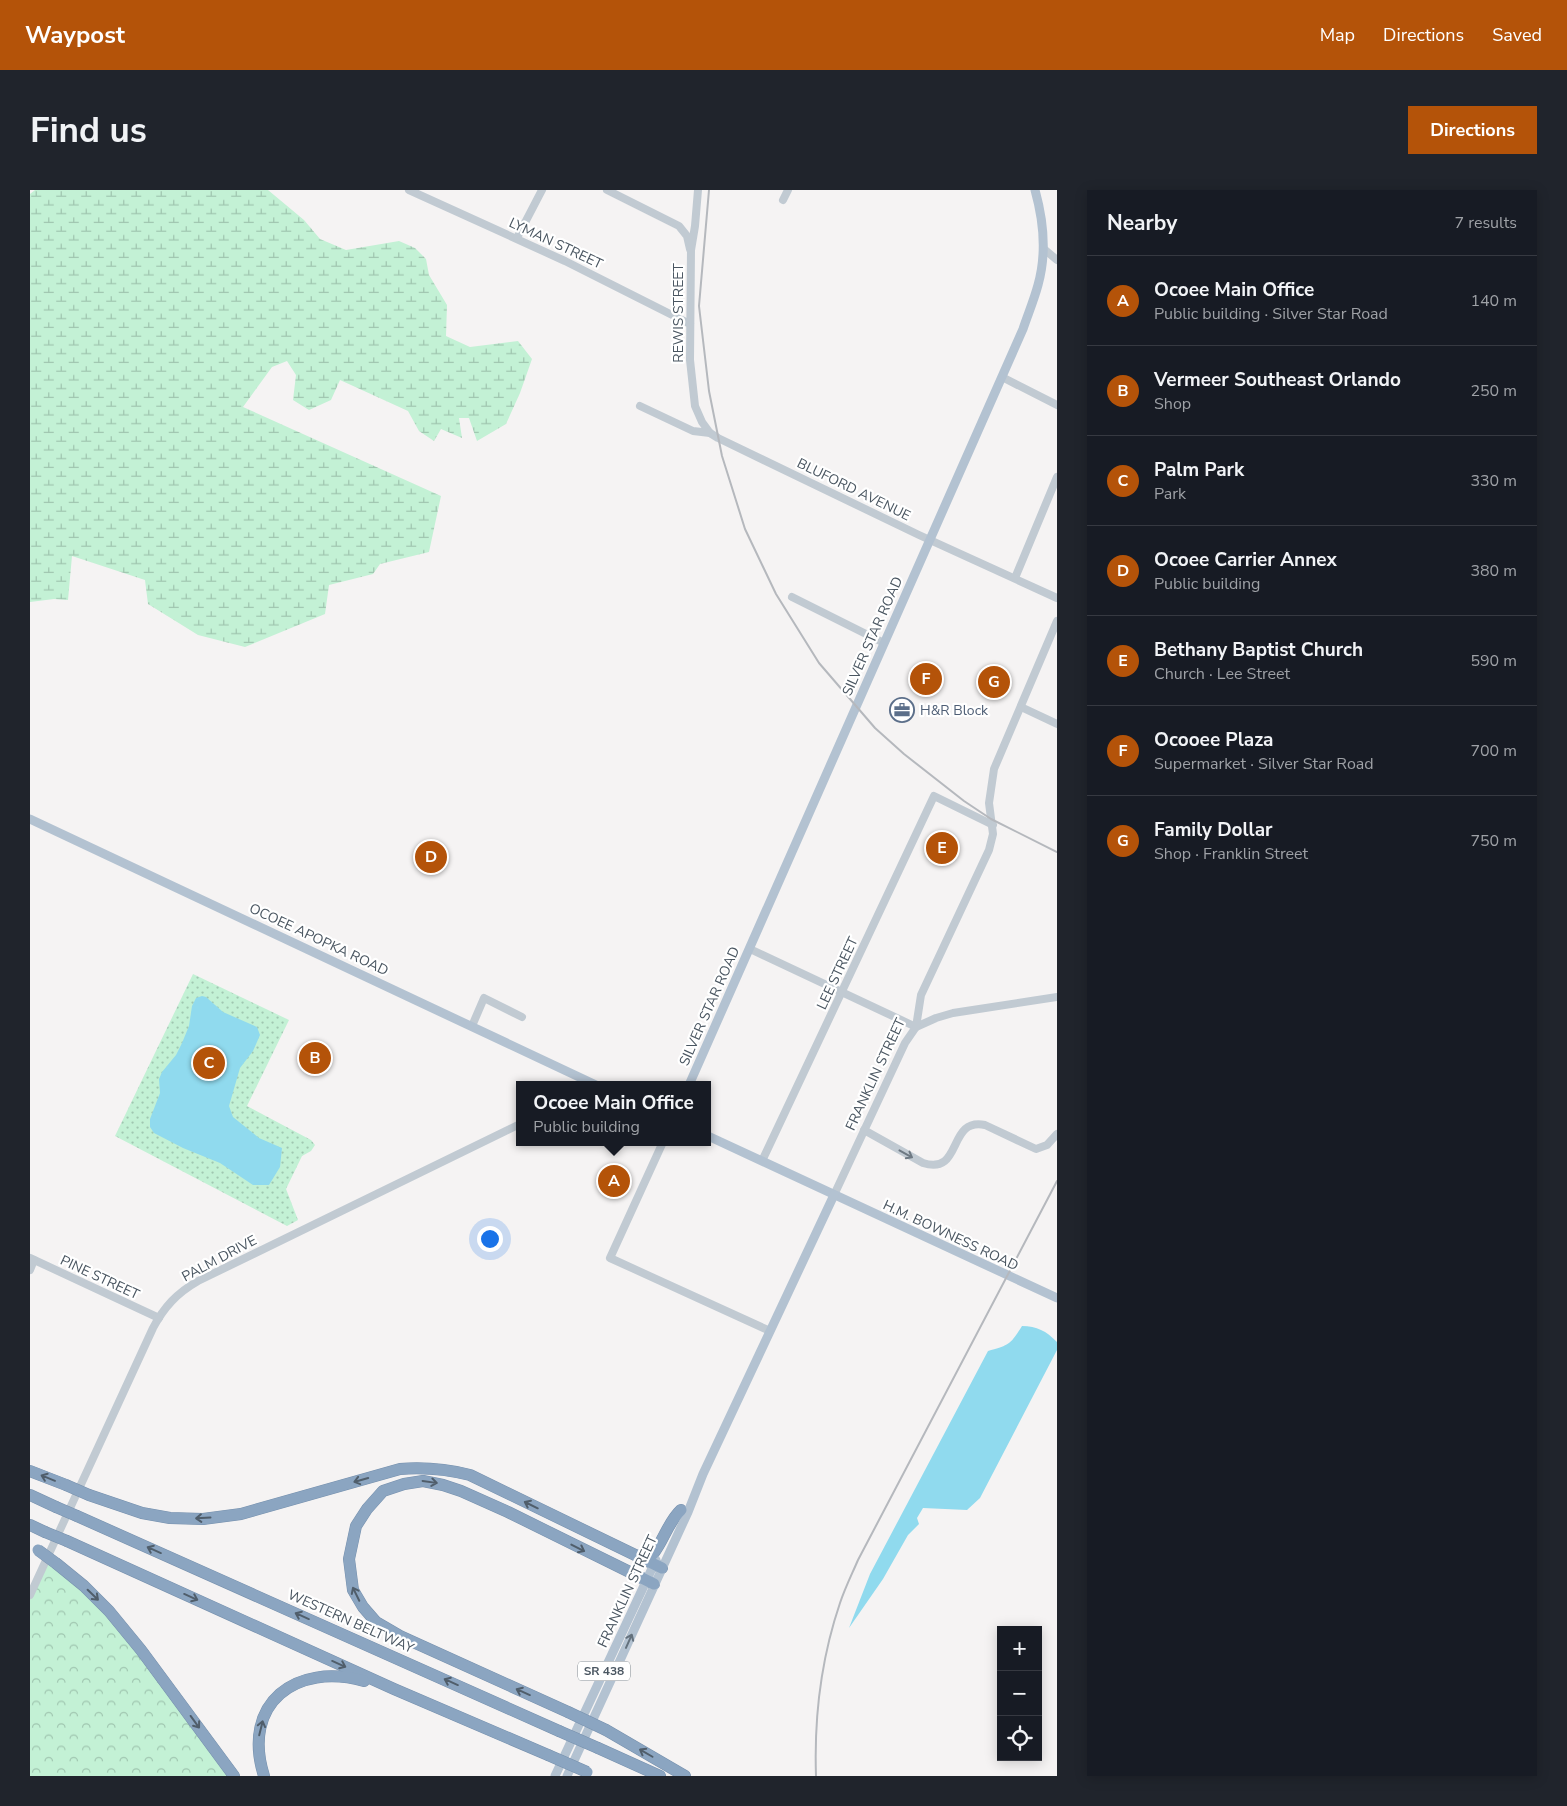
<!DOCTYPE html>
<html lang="en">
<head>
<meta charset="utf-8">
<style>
	:root { --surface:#171b24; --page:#20242c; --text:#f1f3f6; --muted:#9ea1a6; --line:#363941; --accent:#b45309 }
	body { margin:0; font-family:"Nunito Sans",sans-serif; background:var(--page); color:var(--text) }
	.controls { position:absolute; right:15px; bottom:15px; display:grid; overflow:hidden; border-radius:0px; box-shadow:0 2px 12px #0003 }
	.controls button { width:45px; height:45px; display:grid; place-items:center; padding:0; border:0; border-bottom:1px solid var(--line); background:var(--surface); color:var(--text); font:25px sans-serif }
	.you { position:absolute; left:459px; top:1048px; width:18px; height:18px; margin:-12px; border:4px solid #fff; border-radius:50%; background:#1a73e8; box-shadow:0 0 0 8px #1a73e833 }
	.badge { display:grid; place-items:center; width:32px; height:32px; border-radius:50%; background:var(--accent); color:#fff; font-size:16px; font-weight:700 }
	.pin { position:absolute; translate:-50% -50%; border:2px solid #fff; box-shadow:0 1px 5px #0006 }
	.popup { position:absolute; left:486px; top:891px; width:195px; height:65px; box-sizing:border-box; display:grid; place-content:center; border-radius:0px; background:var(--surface); filter:drop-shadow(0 1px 4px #0005); font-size:16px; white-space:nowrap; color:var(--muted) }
	.popup b { font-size:19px; color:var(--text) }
	.popup::after { content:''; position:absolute; left:50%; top:100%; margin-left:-10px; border:10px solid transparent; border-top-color:var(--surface) }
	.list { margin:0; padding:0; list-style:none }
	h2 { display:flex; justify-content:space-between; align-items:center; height:65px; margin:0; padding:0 20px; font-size:21px }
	h2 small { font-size:16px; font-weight:400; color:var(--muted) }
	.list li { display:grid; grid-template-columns:32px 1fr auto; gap:15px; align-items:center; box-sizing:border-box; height:90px; padding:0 20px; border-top:1px solid var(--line) }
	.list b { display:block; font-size:19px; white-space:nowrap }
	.list p { margin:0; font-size:16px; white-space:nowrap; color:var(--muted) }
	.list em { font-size:16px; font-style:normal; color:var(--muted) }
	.icon { flex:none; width:28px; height:28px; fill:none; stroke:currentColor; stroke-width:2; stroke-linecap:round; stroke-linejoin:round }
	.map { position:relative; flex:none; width:1027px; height:1586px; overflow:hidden; border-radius:0px }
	header { display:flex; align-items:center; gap:30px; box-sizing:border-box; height:70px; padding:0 25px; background:var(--accent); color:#fff }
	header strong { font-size:24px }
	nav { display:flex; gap:28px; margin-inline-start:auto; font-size:18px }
	.intro { display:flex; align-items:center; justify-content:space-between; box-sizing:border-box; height:120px; padding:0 30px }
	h1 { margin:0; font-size:35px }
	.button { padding:12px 22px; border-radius:0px; background:var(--accent); color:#fff; font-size:18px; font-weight:700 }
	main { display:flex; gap:30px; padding:0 30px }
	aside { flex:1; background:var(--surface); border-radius:0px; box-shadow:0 2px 12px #0003 }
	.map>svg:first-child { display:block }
	.green { fill:url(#green-dots) }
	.forest { fill:url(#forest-crowns) }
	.wetland { fill:url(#wetland-marsh) }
	.water { fill:#90daee }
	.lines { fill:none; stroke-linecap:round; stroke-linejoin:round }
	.highway-casing { stroke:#7690ad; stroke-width:12 }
	.minor { stroke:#c1cad2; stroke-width:8 }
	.major { stroke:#b3c2d1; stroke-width:9 }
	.highway { stroke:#8ba5c1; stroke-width:11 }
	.rail { stroke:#b5b8bd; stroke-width:2 }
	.highway-bridge-casing { stroke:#7690ad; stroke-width:12; stroke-linecap:butt }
	.highway-bridge { stroke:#8ba5c1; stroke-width:11 }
	.oneway { stroke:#6e7983 }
	.oneway2 { stroke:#505e6b }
	.oneway3 { stroke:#64717d }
	.labels { text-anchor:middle; stroke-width:4.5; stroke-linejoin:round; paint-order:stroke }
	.shield { fill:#fff; stroke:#808990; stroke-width:1 }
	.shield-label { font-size:12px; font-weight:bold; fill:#4a5661 }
	.street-label { font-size:14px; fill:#4a5661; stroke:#fff }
	.service-label { font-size:14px; fill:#4e5e75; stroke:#fff; text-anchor:start }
</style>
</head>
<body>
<header>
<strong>Waypost</strong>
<nav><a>Map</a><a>Directions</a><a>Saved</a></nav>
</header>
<div class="intro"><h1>Find us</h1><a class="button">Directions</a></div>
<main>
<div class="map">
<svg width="1027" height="1586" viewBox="0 0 1027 1586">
	<defs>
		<pattern id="green-dots" width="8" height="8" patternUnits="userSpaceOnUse" patternTransform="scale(1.25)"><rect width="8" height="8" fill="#c3f1d5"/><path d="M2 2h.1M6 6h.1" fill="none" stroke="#a0c6b0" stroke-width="1.8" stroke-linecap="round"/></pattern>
		<pattern id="forest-crowns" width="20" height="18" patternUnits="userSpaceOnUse" patternTransform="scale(1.25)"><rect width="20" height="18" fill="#c3f1d5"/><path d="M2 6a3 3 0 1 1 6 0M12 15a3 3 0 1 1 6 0" fill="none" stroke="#a0c6b0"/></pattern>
		<pattern id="wetland-marsh" width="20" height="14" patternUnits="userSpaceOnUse" patternTransform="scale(1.25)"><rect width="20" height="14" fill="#c3f1d5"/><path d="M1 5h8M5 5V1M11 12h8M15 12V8" fill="none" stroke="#a0c6b0"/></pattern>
	</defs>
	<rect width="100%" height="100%" fill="#f5f3f3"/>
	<!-- green -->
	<polygon class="green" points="163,784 259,830 217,916 281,950 285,955 281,961 272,966 256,999 268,1030 257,1036 85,946"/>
	<!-- forest -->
	<polygon class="forest" points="16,1366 79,1421 207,1586 0,1586 0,1404"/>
	<!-- wetland -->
	<polygon class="wetland" points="5,0 238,0 274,30 290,49 316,60 369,51 385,58 396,69 399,85 417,115 416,146 440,157 488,151 502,169 490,203 476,234 447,251 439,228 429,228 432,248 411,239 404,251 389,241 378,221 310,190 301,210 279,220 263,210 266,185 257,171 242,177 213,217 411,306 399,362 350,374 343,384 299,395 295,424 215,457 168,445 118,414 115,390 42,366 38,410 24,409 0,412 0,4"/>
	<!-- water -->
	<g class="water">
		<polygon points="172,806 176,807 193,822 227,837 230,845 223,861 210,878 199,916 203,927 229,948 252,958 250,977 239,995 223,995 190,973 153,958 124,943 120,937 120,929 130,903 129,889 132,882 146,865 152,853 159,836 162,816 166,808"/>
		<path d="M992,1136C1007,1136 1016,1141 1027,1152V1160L950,1308L937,1320L893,1318L887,1328L889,1334L878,1345L853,1389L819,1438L840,1384L958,1161C979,1155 980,1155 992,1136Z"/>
	</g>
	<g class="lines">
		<defs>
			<g id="highway">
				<polyline points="0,1281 36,1295"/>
				<polyline points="0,1305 26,1317"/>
				<path d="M59,1305L112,1323L140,1328L173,1329L211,1324L370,1279C395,1277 416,1279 440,1285L632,1378"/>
				<polyline points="47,1326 529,1541"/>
				<polyline points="0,1335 15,1342"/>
				<polyline points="37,1351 364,1499 518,1565"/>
				<path d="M607,1366L623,1364C634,1350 638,1332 651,1320"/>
				<polyline points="27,1374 54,1396 79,1421 111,1460 204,1586"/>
				<polyline points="538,1522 370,1446 346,1432 333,1417 323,1400 319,1369 326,1336 337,1319 353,1301 374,1294 393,1291 413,1295 431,1301 478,1322 624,1394"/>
				<polyline points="576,1540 655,1586"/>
				<polyline points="568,1558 630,1586"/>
				<path d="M234,1586C211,1513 266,1472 334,1491"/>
			</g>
		</defs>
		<!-- highway casing -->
		<use href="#highway" class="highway-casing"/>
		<!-- minor -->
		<g class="minor">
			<polyline points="379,0 535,71 660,134"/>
			<polyline points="577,0 649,36 657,46 660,59"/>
			<polyline points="668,0 665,36 661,60 660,170 665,216 672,232 680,243"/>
			<polyline points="753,10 758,0"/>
			<polyline points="487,48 512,0"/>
			<polyline points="1014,59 1027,70"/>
			<polyline points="972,187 1027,215"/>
			<polyline points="610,216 663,241 680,243 688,248 889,345 1027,408"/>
			<polyline points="985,388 1027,287"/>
			<polyline points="762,407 854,453"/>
			<polyline points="991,517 1027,534"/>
			<polyline points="720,759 886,837 906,828 923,823 1027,807"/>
			<polyline points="442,836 454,808 492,827"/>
			<path d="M834,940L893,973C933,986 917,927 955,935L1006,959L1017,955L1027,944"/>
			<polyline points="633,952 580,1068 740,1141"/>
			<polyline points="732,971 904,606 963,635"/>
			<polyline points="804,1005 875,853 886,837 891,805 959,660 963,644 959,613 964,579 1027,431"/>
			<polyline points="0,1068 129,1128"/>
			<polyline points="0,1080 4,1070"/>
			<path d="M0,1405L123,1138C134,1117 147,1103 168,1091L490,934"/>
		</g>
		<!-- major -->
		<g class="major">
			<polyline points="0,629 566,895"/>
			<path d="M659,895L993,139C998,124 1004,110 1008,95C1017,63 1014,32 1005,0"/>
			<polyline points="678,946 1027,1108"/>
			<polyline points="525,1586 626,1370"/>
			<polyline points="537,1586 658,1322 673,1284 804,1005"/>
		</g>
		<!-- highway -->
		<use href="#highway" class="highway"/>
		<!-- rail -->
		<g class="rail">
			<polyline points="679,0 669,116 679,201 692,266 715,339 746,404 789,473 845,538 874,564 934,611 961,629 1027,662"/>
			<path d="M786,1586C784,1527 791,1469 810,1413C815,1398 822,1384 828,1370L1027,991"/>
		</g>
		<defs>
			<g id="highway-bridge">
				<polyline points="36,1295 59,1305"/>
				<polyline points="26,1317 47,1326"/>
				<polyline points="15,1342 37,1351"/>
				<polyline points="8,1360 27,1374"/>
				<polyline points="538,1522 576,1540"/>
				<polyline points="529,1541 568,1558"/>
				<polyline points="518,1565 557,1582"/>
			</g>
		</defs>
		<!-- highway-bridge casing -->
		<use href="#highway-bridge" class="highway-bridge-casing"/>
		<!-- highway-bridge -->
		<use href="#highway-bridge" class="highway-bridge"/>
	</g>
	<!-- one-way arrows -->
	<defs><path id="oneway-shaft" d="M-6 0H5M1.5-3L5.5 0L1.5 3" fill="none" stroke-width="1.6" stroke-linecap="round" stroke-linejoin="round" transform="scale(1.25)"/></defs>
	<use class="oneway" href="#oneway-shaft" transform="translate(876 964) rotate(29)"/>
	<g class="oneway2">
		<use href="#oneway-shaft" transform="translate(18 1288) rotate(-158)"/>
		<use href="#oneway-shaft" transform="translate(331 1290) rotate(164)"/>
		<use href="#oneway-shaft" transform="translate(400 1292) rotate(8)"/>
		<use href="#oneway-shaft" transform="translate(501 1315) rotate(-154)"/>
		<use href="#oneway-shaft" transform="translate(173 1328) rotate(177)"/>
		<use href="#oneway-shaft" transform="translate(548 1358) rotate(27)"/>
		<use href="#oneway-shaft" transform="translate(124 1360) rotate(-156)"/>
		<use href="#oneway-shaft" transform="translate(326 1404) rotate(-116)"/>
		<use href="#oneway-shaft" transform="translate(63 1405) rotate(44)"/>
		<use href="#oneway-shaft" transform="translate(161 1407) rotate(24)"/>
		<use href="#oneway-shaft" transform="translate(272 1426) rotate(-156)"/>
		<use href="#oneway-shaft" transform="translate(309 1474) rotate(24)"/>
		<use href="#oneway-shaft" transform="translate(421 1492) rotate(-156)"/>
		<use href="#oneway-shaft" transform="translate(493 1502) rotate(-156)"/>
		<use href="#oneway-shaft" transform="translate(165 1532) rotate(54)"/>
		<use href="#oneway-shaft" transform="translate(231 1538) rotate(-76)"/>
		<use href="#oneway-shaft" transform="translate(616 1563) rotate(-150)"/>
	</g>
	<use class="oneway3" href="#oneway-shaft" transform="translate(599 1451) rotate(-66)"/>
	<!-- icons -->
	<defs>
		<symbol id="office-ring" viewBox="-11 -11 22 22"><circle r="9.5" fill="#fff" stroke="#5c6f8a" stroke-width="1.5"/><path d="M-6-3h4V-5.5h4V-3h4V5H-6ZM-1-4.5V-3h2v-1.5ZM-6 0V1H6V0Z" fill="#5c6f8a"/></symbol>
	</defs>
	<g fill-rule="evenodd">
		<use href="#office-ring" x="858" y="506" width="28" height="28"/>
	</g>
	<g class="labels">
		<!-- shield labels -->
		<rect class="shield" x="548" y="1471.5" width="52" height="19" rx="4"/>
		<g class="shield-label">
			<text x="574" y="1485">SR 438</text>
		</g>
		<!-- street labels -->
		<g class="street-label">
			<text transform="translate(526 53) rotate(25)" y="5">LYMAN STREET</text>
			<text transform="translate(648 123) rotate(-90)" y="5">REWIS STREET</text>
			<text transform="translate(824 299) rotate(26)" y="5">BLUFORD AVENUE</text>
			<text transform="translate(842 446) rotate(-66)" y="5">SILVER STAR ROAD</text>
			<text transform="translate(289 749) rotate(25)" y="5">OCOEE APOPKA ROAD</text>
			<text transform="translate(807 783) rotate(-65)" y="5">LEE STREET</text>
			<text transform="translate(679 816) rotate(-66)" y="5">SILVER STAR ROAD</text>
			<text transform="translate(845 884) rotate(-65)" y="5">FRANKLIN STREET</text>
			<text transform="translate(921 1045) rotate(25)" y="5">H.M. BOWNESS ROAD</text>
			<text transform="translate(189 1068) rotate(-28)" y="5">PALM DRIVE</text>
			<text transform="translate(70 1087) rotate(25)" y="5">PINE STREET</text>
			<text transform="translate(597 1401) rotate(-65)" y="5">FRANKLIN STREET</text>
			<text transform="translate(321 1431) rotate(24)" y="5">WESTERN BELTWAY</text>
		</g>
		<!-- service labels -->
		<g class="service-label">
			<text x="890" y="525">H&amp;R Block</text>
		</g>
	</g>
</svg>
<div class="controls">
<button>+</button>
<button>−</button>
<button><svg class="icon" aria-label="locate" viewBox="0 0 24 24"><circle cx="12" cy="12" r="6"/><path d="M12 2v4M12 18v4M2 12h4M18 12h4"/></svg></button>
</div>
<div class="you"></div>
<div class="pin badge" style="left:584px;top:991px">A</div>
<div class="popup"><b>Ocoee Main Office</b>Public building</div>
<div class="pin badge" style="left:285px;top:868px">B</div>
<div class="pin badge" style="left:179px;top:873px">C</div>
<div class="pin badge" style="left:401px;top:667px">D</div>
<div class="pin badge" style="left:912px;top:658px">E</div>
<div class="pin badge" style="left:896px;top:489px">F</div>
<div class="pin badge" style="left:964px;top:492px">G</div>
</div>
<aside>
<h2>Nearby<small>7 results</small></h2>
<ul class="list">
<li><span class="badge">A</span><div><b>Ocoee Main Office</b><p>Public building · Silver Star Road</p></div><em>140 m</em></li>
<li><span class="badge">B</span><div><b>Vermeer Southeast Orlando</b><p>Shop</p></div><em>250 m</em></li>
<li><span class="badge">C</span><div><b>Palm Park</b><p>Park</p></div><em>330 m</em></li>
<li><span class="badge">D</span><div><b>Ocoee Carrier Annex</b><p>Public building</p></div><em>380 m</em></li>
<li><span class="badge">E</span><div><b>Bethany Baptist Church</b><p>Church · Lee Street</p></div><em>590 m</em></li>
<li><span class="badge">F</span><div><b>Ocooee Plaza</b><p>Supermarket · Silver Star Road</p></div><em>700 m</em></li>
<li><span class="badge">G</span><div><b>Family Dollar</b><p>Shop · Franklin Street</p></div><em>750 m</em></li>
</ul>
</aside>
</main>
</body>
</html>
